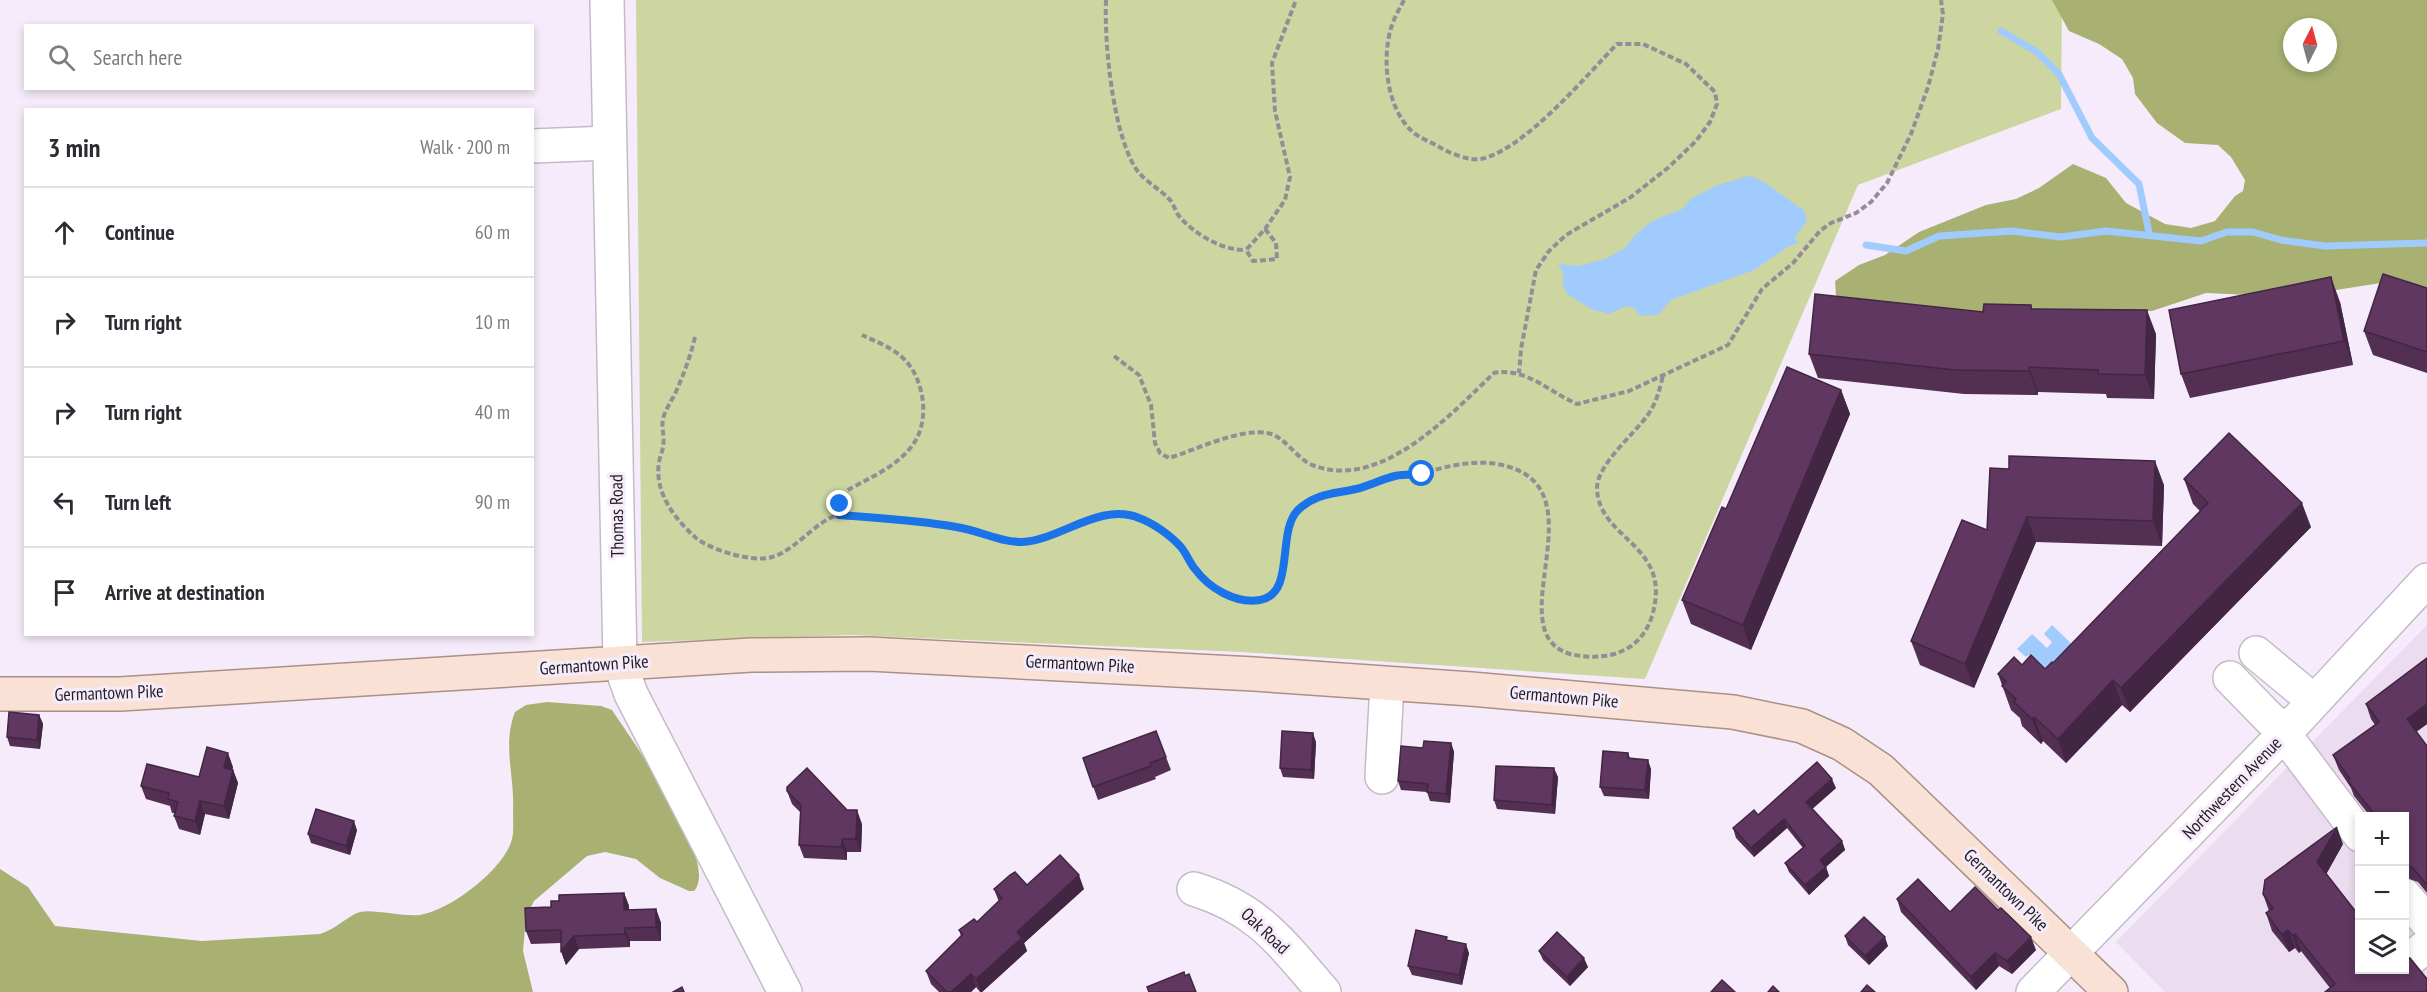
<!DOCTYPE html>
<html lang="en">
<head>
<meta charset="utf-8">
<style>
	:root { --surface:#fff; --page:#f2f2f3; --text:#2b2b33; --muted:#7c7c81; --line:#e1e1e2 }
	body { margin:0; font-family:"PT Sans Narrow",sans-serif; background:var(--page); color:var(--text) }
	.controls { position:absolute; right:18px; bottom:18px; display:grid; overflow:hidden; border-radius:0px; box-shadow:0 3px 9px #0003 }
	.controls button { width:54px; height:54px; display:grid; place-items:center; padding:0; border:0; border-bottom:2px solid var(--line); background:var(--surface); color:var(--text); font:30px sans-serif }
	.compass { position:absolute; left:2283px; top:18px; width:54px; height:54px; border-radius:50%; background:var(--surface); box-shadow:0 3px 9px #0003; rotate:6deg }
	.stop { position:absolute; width:18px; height:18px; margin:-14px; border:4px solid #1a73e8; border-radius:50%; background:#fff }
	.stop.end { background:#1a73e8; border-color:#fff; box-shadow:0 2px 6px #0008 }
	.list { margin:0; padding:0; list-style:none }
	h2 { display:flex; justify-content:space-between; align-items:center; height:78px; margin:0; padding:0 24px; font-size:26px }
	h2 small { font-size:20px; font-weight:400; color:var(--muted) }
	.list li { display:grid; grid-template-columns:39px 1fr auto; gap:18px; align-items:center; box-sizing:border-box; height:90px; padding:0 24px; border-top:2px solid var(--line) }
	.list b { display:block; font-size:22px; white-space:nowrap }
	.list em { font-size:20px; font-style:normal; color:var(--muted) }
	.icon { flex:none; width:33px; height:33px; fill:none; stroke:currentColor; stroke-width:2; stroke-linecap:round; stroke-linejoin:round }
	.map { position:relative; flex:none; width:2427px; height:992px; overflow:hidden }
	.search { position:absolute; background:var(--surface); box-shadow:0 3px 9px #0003; left:24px; top:24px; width:510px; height:66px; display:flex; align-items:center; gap:15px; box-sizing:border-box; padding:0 21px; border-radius:0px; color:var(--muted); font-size:22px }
	.panel { position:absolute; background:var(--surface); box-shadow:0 3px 9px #0003; left:24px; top:108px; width:510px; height:528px; border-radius:0px }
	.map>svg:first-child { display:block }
	.built { fill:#ecdcf0; fill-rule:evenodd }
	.green { fill:#cdd5a1 }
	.forest { fill:#a8b072; fill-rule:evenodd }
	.water { fill:#a1cbfd }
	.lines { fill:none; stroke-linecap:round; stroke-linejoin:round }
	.stream { stroke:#a1cbfd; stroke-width:7 }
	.minor-casing { stroke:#c5bbc8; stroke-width:36 }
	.major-casing { stroke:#ab9084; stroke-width:36 }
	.path { stroke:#948c96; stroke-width:4; stroke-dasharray:6 3; stroke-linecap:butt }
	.minor { stroke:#fff; stroke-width:33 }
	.major { stroke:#f9e2d5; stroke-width:33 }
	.wall { fill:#522f53 }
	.shaded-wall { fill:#422643 }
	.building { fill:#5f3760; stroke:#422643; stroke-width:1.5 }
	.route { stroke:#1a73e8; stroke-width:8 }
	.labels { text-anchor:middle; stroke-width:6; stroke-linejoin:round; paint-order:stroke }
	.street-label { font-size:18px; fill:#211d22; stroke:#f6ebfa }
</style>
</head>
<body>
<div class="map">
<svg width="2427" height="992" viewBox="0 0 2427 992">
	<rect width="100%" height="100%" fill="#f6ebfa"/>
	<!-- built -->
	<path class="built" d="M2427,625V992H2165L2116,942ZM2360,816H2404V970H2360Z"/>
	<!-- green -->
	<polygon class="green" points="636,0 2062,0 2061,109 1858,185 1645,679 1241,652 852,635 642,642"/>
	<!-- forest -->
	<g class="forest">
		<path d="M2052,0H2427V291L2393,281L2292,297L2206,293L2152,311L1992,313L1845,307L1836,295L1835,281L1859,265L1885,255L1919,232L1986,205L2016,199L2039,188L2073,164L2106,178L2126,203L2165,224L2191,228L2215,221L2235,196L2243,191L2245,180L2231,157L2218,145L2185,143L2157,123L2135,94L2133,78L2122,59L2099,44L2069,31ZM2292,27H2328V63H2292Z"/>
		<path d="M547,702L601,706L612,710C631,739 721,862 694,891H689L660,878L636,859L605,852L587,856L534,901L526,917L523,951L533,992H0V869L28,887L55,926L202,941L320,934C336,929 349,915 360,912C374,909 403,917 420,915C449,911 505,869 512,839C514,831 513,820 513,811C515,777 502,745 515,712L526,705Z"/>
	</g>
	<!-- water -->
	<g class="water">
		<path d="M1748,176C1761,176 1789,202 1804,210L1807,221L1795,237L1798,243L1789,246L1754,270L1671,300L1658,315L1641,316L1634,308L1627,306L1609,314L1591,309L1567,294L1563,285V272L1558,264L1578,266L1605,259L1625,248L1636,234L1652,221L1682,209L1692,198L1718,185Z"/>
		<polygon points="2052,625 2077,649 2047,671 2029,655 2026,657 2017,649 2032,634 2047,648 2052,642 2044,634"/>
	</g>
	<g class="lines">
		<!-- stream -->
		<g class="stream">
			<polyline points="2001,31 2037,52 2059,74 2092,138 2139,184 2149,233"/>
			<polyline points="1866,245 1906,251 1939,236 2012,231 2061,237 2106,231 2201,241 2227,232 2253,232 2281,240 2325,246 2427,243"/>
		</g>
		<defs>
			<g id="minor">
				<polyline points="607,0 620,663 631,694 785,992"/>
				<polyline points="532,146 609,143"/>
				<polyline points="2256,653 2314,701"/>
				<polyline points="2230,678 2270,719 2286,731"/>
				<polyline points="2284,734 2360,835"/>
				<polyline points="1382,777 1387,684"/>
				<path d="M1194,889C1259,909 1281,943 1324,992"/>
				<polyline points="2404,895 2427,922"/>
				<polyline points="2411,958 2427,946"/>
				<polyline points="2033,992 2284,734 2427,580"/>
			</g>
			<polyline id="major" points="0,694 120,694 751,655 869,654 1254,674 1471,689 1733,712 1802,726 1842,744 1881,770 2111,992"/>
		</defs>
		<!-- minor casing -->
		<use href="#minor" class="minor-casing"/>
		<!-- major casing -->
		<use href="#major" class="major-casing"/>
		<!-- path -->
		<g class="path">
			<path d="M1106,0C1104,42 1113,140 1139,173C1148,183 1161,190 1170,200C1174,204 1175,211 1179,216C1194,234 1223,251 1246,250"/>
			<path d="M1404,0C1400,8 1395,16 1392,25C1381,57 1386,110 1414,133C1420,138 1430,142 1438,146C1448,153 1469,161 1481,159C1524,150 1586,76 1617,44H1643L1686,64L1715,92L1717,104L1710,122L1696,141L1669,167L1631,197L1566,235L1549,251L1536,270L1521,349L1519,373"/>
			<polyline points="1265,229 1276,243 1277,259 1253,261 1246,250 1265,229 1285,200 1290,177 1275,111 1272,63 1296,0"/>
			<path d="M695,337C691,354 685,371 678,387C674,398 666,407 663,419C661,429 665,436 663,445C663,451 660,456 659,462C654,493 675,519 696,538C711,550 753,563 772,557C795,551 819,518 839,515C847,514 858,517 866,517C898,520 932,520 963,528C984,534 1001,542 1023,542C1059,540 1089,510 1125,515C1144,518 1164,531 1178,544C1185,551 1188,559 1193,566C1204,582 1218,591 1235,598C1244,601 1251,603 1261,600C1297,588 1276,540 1295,515C1302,506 1313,499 1323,494C1334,490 1346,491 1358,488C1369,485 1380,480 1392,477C1403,474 1415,476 1427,472C1448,466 1474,460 1497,464C1608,483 1494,631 1570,654C1587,658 1607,658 1622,651C1636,645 1646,633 1651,619C1676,544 1598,541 1597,488C1597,465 1634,434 1647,416C1656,404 1660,389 1663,375"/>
			<path d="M1114,356L1139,375L1151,405L1155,443L1160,453L1169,458C1195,450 1240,428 1267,433C1286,436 1296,460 1315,466C1382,490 1451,414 1494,373C1526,367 1549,392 1577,404L1629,391L1728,345L1762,289L1793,263L1820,231L1831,223L1856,213L1871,202L1887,183L1911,134L1928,87L1938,49L1943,14L1941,0"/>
			<path d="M839,515L846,491C869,478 899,466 914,443C930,419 924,381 906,361C894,348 877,342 862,335"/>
		</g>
		<!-- minor -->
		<use href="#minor" class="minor"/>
		<!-- major -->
		<use href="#major" class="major"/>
	</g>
	<!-- wall -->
	<g class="wall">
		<polygon points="2427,288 2427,373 2373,355 2364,331"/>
		<polygon points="2340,302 2353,365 2190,398 2181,374"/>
		<polygon points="2031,305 2032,309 2156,334 2154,399 2107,398 2106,394 2038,392 2038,395 1964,394 1818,378 1809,354 1983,312"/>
		<polygon points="1841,390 1850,414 1751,650 1691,624 1682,600 1726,509"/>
		<polygon points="1990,468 2164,485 2162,546 2036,542 1974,688 1920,665 1911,641 1987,530"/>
		<polygon points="2184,479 2311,527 2130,712 2122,705 2066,763 2043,741 2041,744 2022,726 2020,718 2011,710 1998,674 2022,665 2045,669 2053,663 2200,511 2193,504"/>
		<polygon points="2366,704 2427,724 2416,732 2427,746 2427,893 2418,882 2404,877 2404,816 2370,816 2354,796 2351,788 2339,770 2333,755 2375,725 2371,719"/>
		<polygon points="39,715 43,724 40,749 10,746 7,737"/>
		<polygon points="1316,742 1314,779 1283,777 1280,768"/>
		<polygon points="1451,743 1454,752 1450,803 1430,801 1427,792 1401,790 1398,781 1423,748"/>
		<polygon points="1628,753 1630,758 1651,769 1649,799 1604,796 1600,787"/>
		<polygon points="1166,757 1171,770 1155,777 1156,779 1098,800 1083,758"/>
		<polygon points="233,767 232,770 233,770 238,783 229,819 205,814 200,835 179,829 174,816 174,813 172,813 170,806 146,799 141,786 199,777"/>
		<polygon points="1558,777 1555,814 1497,809 1494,800"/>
		<polygon points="1836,788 1812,809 1842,841 1845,850 1826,867 1829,876 1809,895 1789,872 1785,863 1803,848 1787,828 1754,857 1736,838 1733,828 1758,815"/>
		<polygon points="787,791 847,810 862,824 861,852 847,852 847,860 804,858 799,845 800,812 792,804"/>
		<polygon points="357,830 350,855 311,843 308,834"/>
		<polygon points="2343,844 2326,874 2360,969 2330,988 2301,951 2299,953 2295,948 2289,952 2272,931 2266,913 2269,911 2263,894"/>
		<polygon points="1027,885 1084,889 1024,943 1027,951 982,992 980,992 976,987 971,992 939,992 931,984 926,971 961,936 959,930 977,922 999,902 994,889"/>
		<polygon points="624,893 629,906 629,910 656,909 661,923 661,941 630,941 630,947 579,949 566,965 561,951 561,943 531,944 526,931 551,907 559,901"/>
		<polygon points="1897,899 1950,912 2036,950 2012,974 1999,966 1976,990 1901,912"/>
		<polygon points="1845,936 1888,946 1869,965 1848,945"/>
		<polygon points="1539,951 1588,967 1570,986 1543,960"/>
		<polygon points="1469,953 1462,985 1412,975 1408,966"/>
	</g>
	<!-- shaded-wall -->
	<g class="shaded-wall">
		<polygon points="2331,277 2340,302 2353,365 2344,341"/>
		<polygon points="2147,310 2156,334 2154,399 2145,375"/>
		<polygon points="2029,367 2038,392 2038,395 2029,371"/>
		<polygon points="1841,390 1850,414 1751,650 1743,625"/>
		<polygon points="2155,461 2164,485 2162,546 2153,521"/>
		<polygon points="2302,503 2311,527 2130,712 2121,688"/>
		<polygon points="2027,517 2036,542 1974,688 1965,664"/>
		<polygon points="2113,680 2122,705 2066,763 2058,739"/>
		<polygon points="2427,704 2427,724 2413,734 2407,719"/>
		<polygon points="39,715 43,724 40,749 37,740"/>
		<polygon points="2034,717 2043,741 2041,744 2032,719"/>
		<polygon points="1313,733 1316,742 1314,779 1311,770"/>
		<polygon points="1451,743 1454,752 1450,803 1446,794"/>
		<polygon points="228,753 233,767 229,781 224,768"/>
		<polygon points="1648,760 1651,769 1649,799 1645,790"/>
		<polygon points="1554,768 1558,777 1555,814 1552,805"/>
		<polygon points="233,770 238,783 229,819 224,806"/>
		<polygon points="1832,779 1836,788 1810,811 1806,802"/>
		<polygon points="200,801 205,814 200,835 195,821"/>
		<polygon points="857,810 862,824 861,852 856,839"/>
		<polygon points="1784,819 1787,828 1754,857 1751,848"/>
		<polygon points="354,821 357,830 350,855 346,846"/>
		<polygon points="2337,827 2343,844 2323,880 2317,862"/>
		<polygon points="842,839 847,852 847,860 842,847"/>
		<polygon points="1842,841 1845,850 1823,869 1820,860"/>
		<polygon points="1826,867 1829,876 1809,895 1805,885"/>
		<polygon points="1079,875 1084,889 1024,943 1027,951 982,992 981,992 976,979 1017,932"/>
		<polygon points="624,893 629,906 629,924 624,910"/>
		<polygon points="656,909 661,923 661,941 656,927"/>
		<polygon points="625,928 630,941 630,947 625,934"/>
		<polygon points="2288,930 2295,948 2289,952 2282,935"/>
		<polygon points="2295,934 2301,951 2299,953 2293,936"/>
		<polygon points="574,936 579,949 566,965 561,951"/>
		<polygon points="1885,937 1888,946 1869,965 1865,956"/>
		<polygon points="2031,937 2036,950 2012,974 2007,961"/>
		<polygon points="1466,944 1469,953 1462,985 1459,975"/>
		<polygon points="1995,953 1999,966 1976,990 1971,977"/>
		<polygon points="1584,958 1588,967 1570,986 1567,977"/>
		<polygon points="971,974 976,987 971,992 951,992"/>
	</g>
	<!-- building -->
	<g class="building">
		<polygon points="2383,274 2427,288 2427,352 2364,331"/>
		<polygon points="2331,277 2344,341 2181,374 2169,310"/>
		<polygon points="1815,294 1983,312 1984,304 2031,305 2031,309 2147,310 2145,375 2098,374 2098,370 2029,367 2029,371 1955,370 1809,354"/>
		<polygon points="1787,367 1841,390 1743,625 1682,600 1722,507 1726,509"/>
		<polygon points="2229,433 2302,503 2121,688 2113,680 2058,739 2034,717 2032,719 2014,702 2016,699 2002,686 2006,681 1998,674 2014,657 2022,665 2031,655 2045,669 2052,662 2053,663 2208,503 2184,479"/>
		<polygon points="2009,456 2155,461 2153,521 2027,517 1965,664 1911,641 1962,520 1987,530 1990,468 2009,469"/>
		<polygon points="2427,658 2427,704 2407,719 2427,746 2427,885 2412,867 2404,864 2404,816 2376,816 2348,781 2350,779 2333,755 2379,722 2366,704"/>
		<polygon points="9,712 39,715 37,740 7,737"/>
		<polygon points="1156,731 1166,757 1150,763 1151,766 1093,787 1083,758"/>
		<polygon points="1282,731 1313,733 1311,770 1280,768"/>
		<polygon points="1424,741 1451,743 1446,794 1427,792 1428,784 1398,781 1401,746 1423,748"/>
		<polygon points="207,747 228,753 224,768 233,770 224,806 200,801 195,821 174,816 178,802 168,799 169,793 141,786 147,764 199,777"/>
		<polygon points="1603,751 1628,753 1628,758 1648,760 1645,790 1600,787"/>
		<polygon points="1817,762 1832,779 1806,802 1842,841 1820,860 1826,867 1805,885 1785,863 1805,846 1784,819 1751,848 1733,828 1754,810 1758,815"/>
		<polygon points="1496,766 1554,768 1552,805 1494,800"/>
		<polygon points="807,768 847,810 857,810 856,839 842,839 842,847 799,845 801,805 787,791 787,787"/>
		<polygon points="316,809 354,821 346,846 308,834"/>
		<polygon points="2337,827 2317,862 2360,917 2360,969 2404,969 2404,958 2410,958 2427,979 2427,992 2325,992 2335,984 2295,934 2293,936 2288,930 2282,935 2266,913 2273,908 2263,894 2265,880"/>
		<polygon points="1060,855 1079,875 1017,932 1022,938 976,979 971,974 951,992 947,992 926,971 963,934 959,930 974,919 977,922 1002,898 994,889 1010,875 1015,872 1027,885"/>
		<polygon points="1918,879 1950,912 1975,887 1998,910 2001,908 2031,937 2007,961 1995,953 1971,977 1897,899"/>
		<polygon points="624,893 624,910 656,909 656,927 625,928 625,934 574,936 561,951 561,930 526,931 525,908 551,907 551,901 559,901 559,895"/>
		<polygon points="1864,917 1885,937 1865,956 1845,936"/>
		<polygon points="1416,930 1447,937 1446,940 1466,944 1459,975 1408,966"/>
		<polygon points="1557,932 1584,958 1567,977 1539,951"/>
		<polygon points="1184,972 1185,976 1189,974 1196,992 1149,992 1147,987"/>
		<polygon points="1722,980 1735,992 1711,992"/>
		<polygon points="1867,985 1875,992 1861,992"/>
		<polygon points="1773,986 1779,992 1768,992"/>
		<polygon points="682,987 684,992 673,992"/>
	</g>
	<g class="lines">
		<!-- route -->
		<path class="route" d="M840,504L839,515C878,518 918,520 956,527C979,530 998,542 1022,542C1061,540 1099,502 1139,518C1153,523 1170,535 1180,546C1186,552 1189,562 1195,569C1209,588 1235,604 1260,600C1296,594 1276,532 1298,510C1316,493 1334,494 1356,489C1369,486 1382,479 1395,476C1404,474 1413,475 1422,474"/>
	</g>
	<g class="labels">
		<!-- street labels -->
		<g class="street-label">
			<text transform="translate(617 516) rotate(-91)" y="6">Thomas Road</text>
			<text transform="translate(1080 664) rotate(3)" y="6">Germantown Pike</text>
			<text transform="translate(594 665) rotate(-4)" y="6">Germantown Pike</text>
			<text transform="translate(109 693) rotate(-2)" y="6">Germantown Pike</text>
			<text transform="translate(1564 697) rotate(5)" y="6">Germantown Pike</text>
			<text transform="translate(2232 788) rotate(-46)" y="6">Northwestern Avenue</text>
			<text transform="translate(2006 890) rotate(44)" y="6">Germantown Pike</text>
			<text transform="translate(1265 931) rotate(43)" y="6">Oak Road</text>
		</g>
	</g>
</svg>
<div class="controls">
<button>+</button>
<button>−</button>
<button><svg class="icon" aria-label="layers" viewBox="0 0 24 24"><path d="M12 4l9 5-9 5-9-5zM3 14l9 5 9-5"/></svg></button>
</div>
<svg class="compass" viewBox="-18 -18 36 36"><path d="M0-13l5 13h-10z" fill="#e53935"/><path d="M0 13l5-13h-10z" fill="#7c7c81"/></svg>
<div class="stop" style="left:1422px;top:474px"></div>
<div class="stop end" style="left:840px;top:504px"></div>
<div class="search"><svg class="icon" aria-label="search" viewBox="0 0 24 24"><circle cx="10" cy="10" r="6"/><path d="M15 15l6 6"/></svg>Search here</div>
<section class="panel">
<h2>3 min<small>Walk · 200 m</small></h2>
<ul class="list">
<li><svg class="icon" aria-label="ahead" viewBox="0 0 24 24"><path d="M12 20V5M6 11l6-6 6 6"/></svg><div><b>Continue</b></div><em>60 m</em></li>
<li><svg class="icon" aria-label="right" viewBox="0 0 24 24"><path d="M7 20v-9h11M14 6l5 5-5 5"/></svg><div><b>Turn right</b></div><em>10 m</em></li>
<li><svg class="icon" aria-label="right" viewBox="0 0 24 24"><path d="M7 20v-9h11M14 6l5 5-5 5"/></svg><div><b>Turn right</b></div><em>40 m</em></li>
<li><svg class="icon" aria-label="left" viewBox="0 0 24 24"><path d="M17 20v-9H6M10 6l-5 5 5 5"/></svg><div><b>Turn left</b></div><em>90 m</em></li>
<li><svg class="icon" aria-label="arrive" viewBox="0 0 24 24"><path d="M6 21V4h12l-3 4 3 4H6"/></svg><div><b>Arrive at destination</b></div></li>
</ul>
</section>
</div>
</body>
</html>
